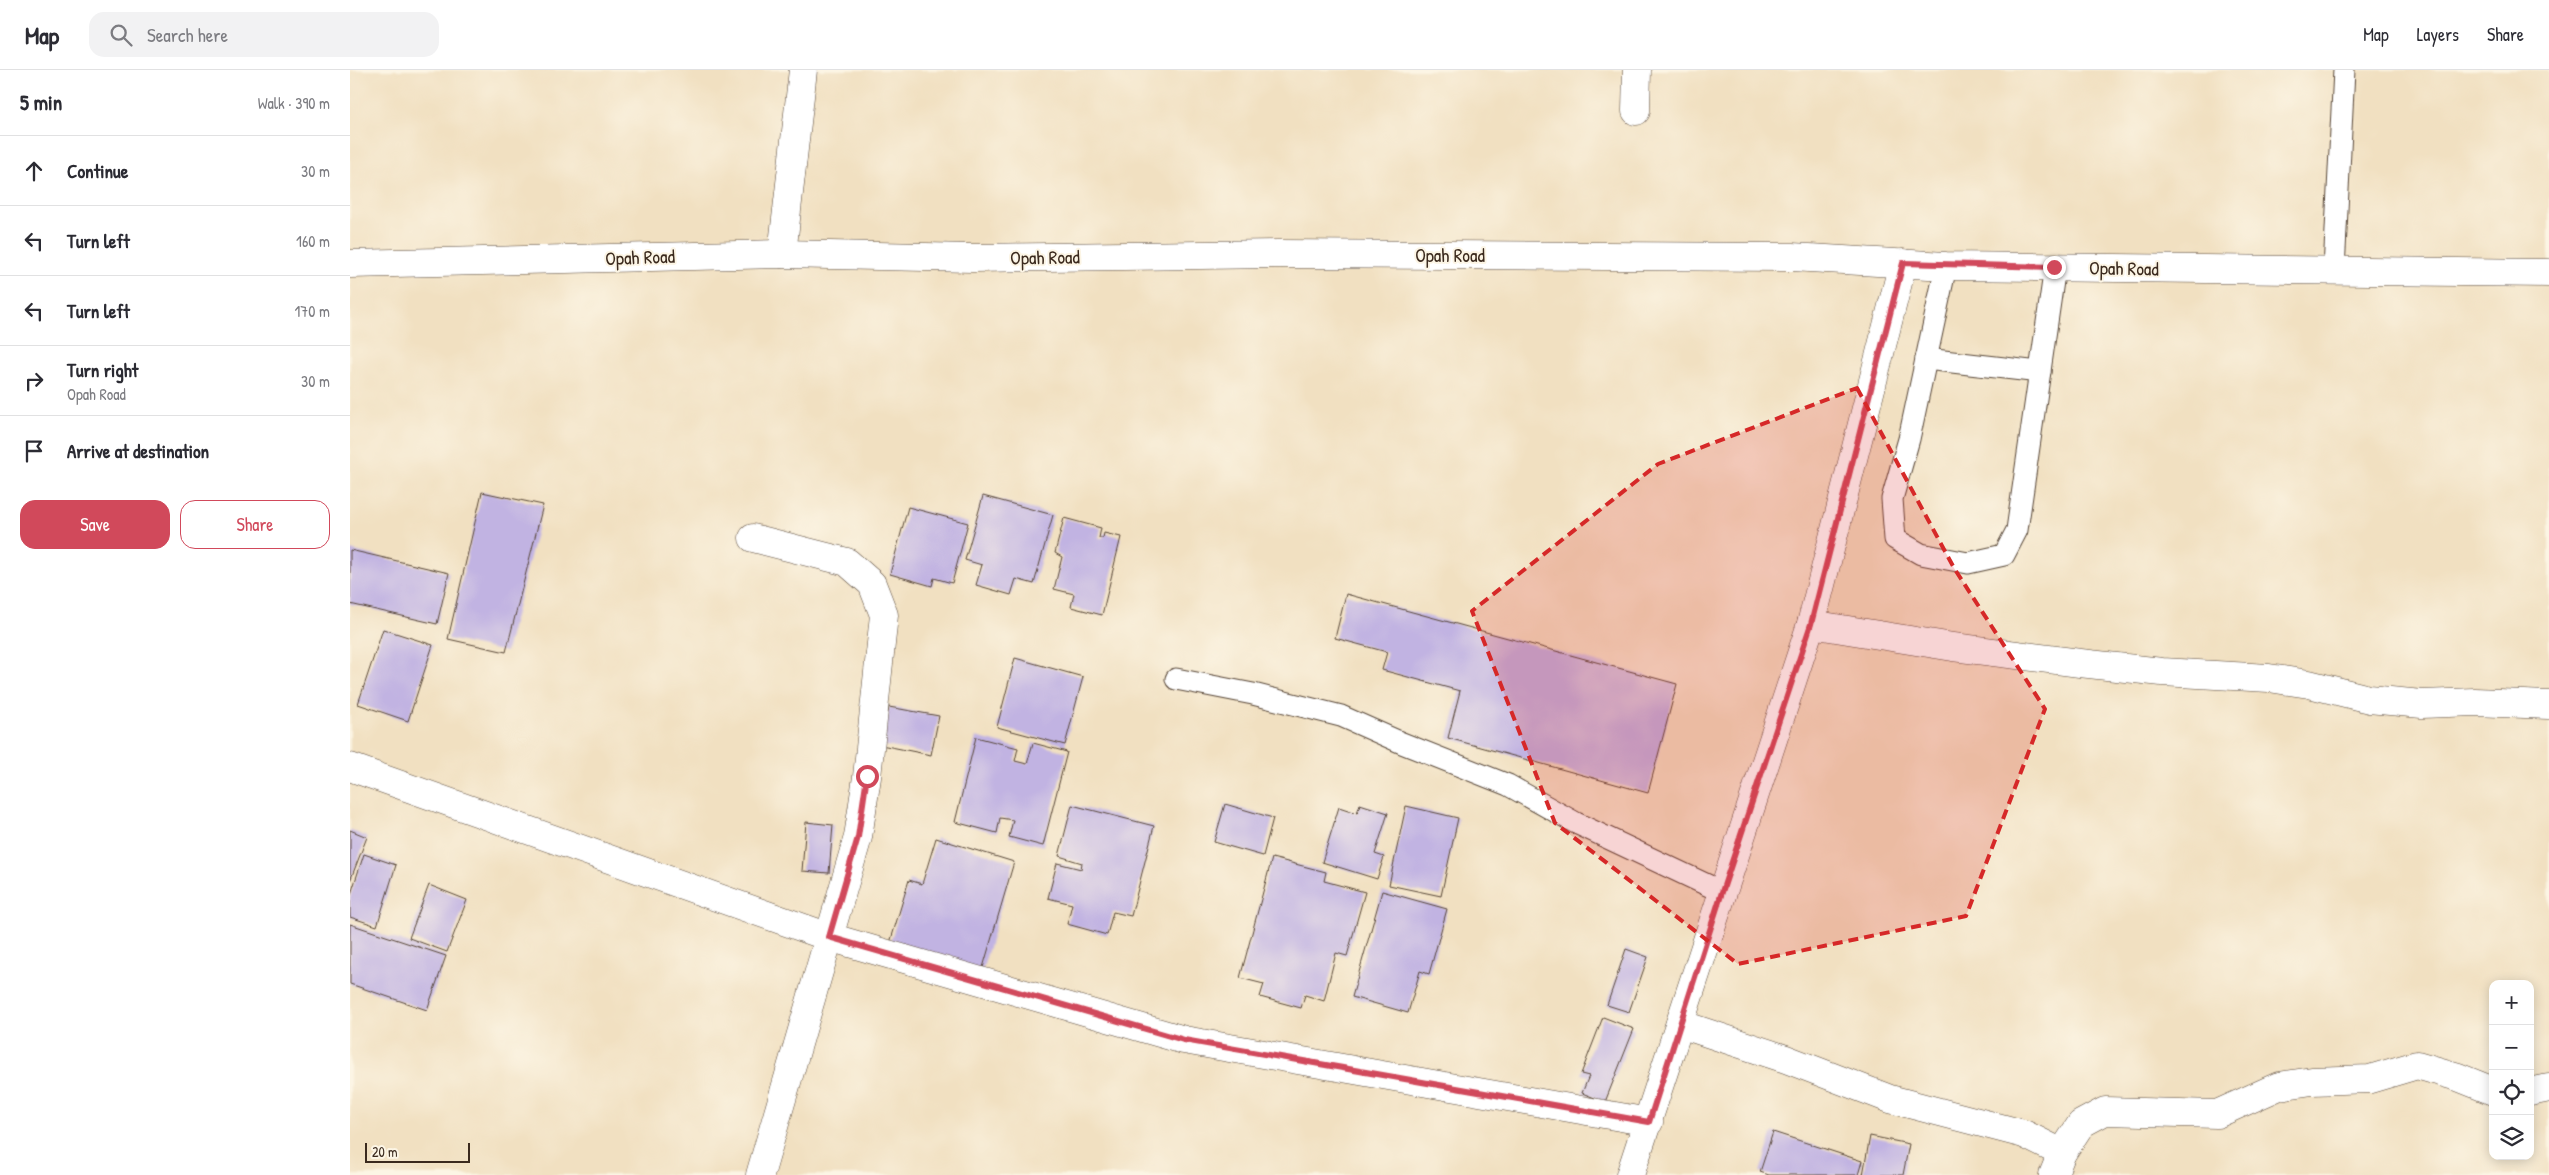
<!DOCTYPE html>
<html lang="en">
<head>
<meta charset="utf-8">
<style>
	:root { --surface:#fff; --page:#f2f2f3; --text:#2b2b33; --muted:#7c7c81; --line:#e1e1e2; --accent:#d1495b }
	body { margin:0; font-family:"Patrick Hand",sans-serif; background:var(--page); color:var(--text) }
	.controls { position:absolute; right:15px; bottom:15px; display:grid; overflow:hidden; border-radius:10px; box-shadow:0 2px 12px #0003 }
	.controls button { width:45px; height:45px; display:grid; place-items:center; padding:0; border:0; border-bottom:1px solid var(--line); background:var(--surface); color:var(--text); font:25px sans-serif }
	.scale { position:absolute; left:15px; bottom:12px; width:105px; box-sizing:border-box; padding-left:5px; border:2px solid #3b2a1e; border-top:0; font-size:14px; line-height:18px; white-space:nowrap; color:#3b2a1e; -webkit-text-stroke:4px #fcf5e5; paint-order:stroke }
	.stop { position:absolute; width:15px; height:15px; margin:-11px; border:4px solid #d1495b; border-radius:50%; background:#fff }
	.stop.end { background:#d1495b; border-color:#fff; box-shadow:0 1px 5px #0008 }
	.list { margin:0; padding:0; list-style:none }
	h2 { display:flex; justify-content:space-between; align-items:center; height:65px; margin:0; padding:0 20px; font-size:21px }
	h2 small { font-size:16px; font-weight:400; color:var(--muted) }
	.list li { display:grid; grid-template-columns:32px 1fr auto; gap:15px; align-items:center; box-sizing:border-box; height:70px; padding:0 20px; border-top:1px solid var(--line) }
	.list b { display:block; font-size:19px; white-space:nowrap }
	.list p { margin:0; font-size:16px; white-space:nowrap; color:var(--muted) }
	.list em { font-size:16px; font-style:normal; color:var(--muted) }
	.actions { display:flex; gap:10px; padding:15px 20px }
	.actions a { flex:1; padding:11px 0; border:1px solid var(--accent); border-radius:15px; text-align:center; font-size:18px; color:var(--accent) }
	.actions .main { background:var(--accent); color:#fff }
	.icon { flex:none; width:28px; height:28px; fill:none; stroke:currentColor; stroke-width:2; stroke-linecap:round; stroke-linejoin:round }
	.map { position:relative; flex:none; width:2199px; height:1105px; overflow:hidden }
	header { display:flex; align-items:center; gap:30px; box-sizing:border-box; height:70px; padding:0 25px; background:var(--surface); border-bottom:1px solid var(--line) }
	header strong { font-size:24px }
	nav { display:flex; gap:28px; margin-inline-start:auto; font-size:18px }
	.search { width:350px; height:45px; background:var(--page); display:flex; align-items:center; gap:12px; box-sizing:border-box; padding:0 18px; border-radius:15px; color:var(--muted); font-size:19px }
	main { display:flex }
	aside { flex:1; background:var(--surface) }
	.map>svg:first-child { display:block }
	.building { fill:#c1b3e2 }
	.lines { fill:none; stroke-linecap:round; stroke-linejoin:round }
	.service-casing { stroke:#564536; stroke-width:23 }
	.minor-casing { stroke:#564536; stroke-width:29 }
	.service { stroke:#fff; stroke-width:21 }
	.minor { stroke:#fff; stroke-width:28 }
	.route { stroke:#d1495b; stroke-width:6 }
	.marked { fill:#d62828; fill-opacity:0.2; stroke:#d62828; stroke-width:4; stroke-dasharray:10 6; stroke-linejoin:round }
	.labels { text-anchor:middle; stroke-width:4; stroke-linejoin:round; paint-order:stroke }
	.street-label { font-size:19px; fill:#3b2a1e; stroke:#fcf5e5 }
</style>
</head>
<body>
<header>
<strong>Map</strong>
<div class="search"><svg class="icon" aria-label="search" viewBox="0 0 24 24"><circle cx="10" cy="10" r="6"/><path d="M15 15l6 6"/></svg>Search here</div>
<nav><a>Map</a><a>Layers</a><a>Share</a></nav>
</header>
<main>
<aside>
<h2>5 min<small>Walk · 390 m</small></h2>
<ul class="list">
<li><svg class="icon" aria-label="ahead" viewBox="0 0 24 24"><path d="M12 20V5M6 11l6-6 6 6"/></svg><div><b>Continue</b></div><em>30 m</em></li>
<li><svg class="icon" aria-label="left" viewBox="0 0 24 24"><path d="M17 20v-9H6M10 6l-5 5 5 5"/></svg><div><b>Turn left</b></div><em>160 m</em></li>
<li><svg class="icon" aria-label="left" viewBox="0 0 24 24"><path d="M17 20v-9H6M10 6l-5 5 5 5"/></svg><div><b>Turn left</b></div><em>170 m</em></li>
<li><svg class="icon" aria-label="right" viewBox="0 0 24 24"><path d="M7 20v-9h11M14 6l5 5-5 5"/></svg><div><b>Turn right</b><p>Opah Road</p></div><em>30 m</em></li>
<li><svg class="icon" aria-label="arrive" viewBox="0 0 24 24"><path d="M6 21V4h12l-3 4 3 4H6"/></svg><div><b>Arrive at destination</b></div></li>
</ul>
<div class="actions"><a class="main">Save</a><a>Share</a></div>
</aside>
<div class="map">
<svg width="2199" height="1105" viewBox="0 0 2199 1105">
	<rect width="100%" height="100%" fill="#fcf5e5"/>
	<filter id="ink" filterUnits="userSpaceOnUse"><feTurbulence type="fractalNoise" baseFrequency=".02" numOctaves="2"/><feDisplacementMap in="SourceGraphic" scale="10" xChannelSelector="R" yChannelSelector="G"/><feConvolveMatrix kernelMatrix="1 2 1 2 8 2 1 2 1" color-interpolation-filters="sRGB"/></filter>
	<filter id="wash" filterUnits="userSpaceOnUse"><feTurbulence type="fractalNoise" baseFrequency=".0096" numOctaves="4" result="noise"/><feDisplacementMap in="SourceGraphic" scale="20" xChannelSelector="R" yChannelSelector="G"/><feGaussianBlur stdDeviation="1.12" result="paint"/><feColorMatrix in="noise" values="0 0 0 0 0 0 0 0 0 0 0 0 0 0 0 0 0 1.4 0 .05"/><feComposite in="paint" operator="in"/></filter>
	<g filter="url(#wash)">
		<rect width="100%" height="100%" fill="#f1e0c1"/>
		<g id="blocks">
			<!-- building -->
			<g class="building">
				<polygon points="132,422 193,435 156,582 98,569"/>
				<polygon points="633,426 703,445 684,514 666,509 661,525 626,515 632,495 615,490"/>
				<polygon points="558,437 618,453 602,513 584,508 582,516 540,504"/>
				<polygon points="714,448 751,458 749,468 753,468 754,463 771,467 752,545 721,537 724,524 704,519 712,487 705,483"/>
				<polygon points="0,480 99,503 87,554 0,534"/>
				<polygon points="996,524 1327,614 1298,723 1098,668 1110,621 1032,600 1037,582 985,568"/>
				<polygon points="33,559 83,575 58,651 8,634"/>
				<polygon points="665,588 733,607 715,675 647,657"/>
				<polygon points="539,637 589,646 581,685 531,675"/>
				<polygon points="626,667 668,678 665,691 677,694 683,673 717,682 693,776 659,767 663,750 650,748 647,763 605,752"/>
				<polygon points="875,734 923,748 913,786 864,772"/>
				<polygon points="1010,734 1038,743 1025,784 1034,787 1027,809 972,792 989,737 1007,743"/>
				<polygon points="722,735 804,756 781,846 763,842 757,865 717,854 722,834 698,828 707,793 731,799 732,793 709,786"/>
				<polygon points="1056,736 1108,748 1091,826 1039,815"/>
				<polygon points="456,752 483,755 479,803 452,801"/>
				<polygon points="0,760 17,767 0,811"/>
				<polygon points="586,768 664,792 632,901 540,873 559,810 572,814"/>
				<polygon points="14,784 46,795 27,856 0,847 0,827"/>
				<polygon points="922,788 976,802 974,811 1015,822 997,886 986,883 974,931 955,925 951,938 910,927 914,914 890,908"/>
				<polygon points="79,815 117,830 97,882 59,868"/>
				<polygon points="1032,821 1097,839 1079,904 1070,901 1058,943 1002,927"/>
				<polygon points="0,854 96,886 77,940 0,914"/>
				<polygon points="1276,879 1298,887 1279,942 1257,935"/>
				<polygon points="1253,947 1284,959 1255,1032 1232,1023 1239,1006 1231,1004"/>
				<polygon points="1423,1062 1512,1091 1508,1105 1419,1105 1410,1102"/>
				<polygon points="1520,1066 1559,1074 1553,1105 1513,1105"/>
			</g>
		</g>
	</g>
	<g filter="url(#ink)">
		<use href="#blocks" fill-opacity="0" stroke="#564536" stroke-width="1"/>
		<g class="lines">
			<defs>
				<g id="service">
					<polyline points="1596,196 1559,369 1542,429 1545,469 1571,484 1618,493 1654,485 1667,460 1705,197"/>
					<polyline points="1984,200 1994,0"/>
					<polyline points="1576,289 1690,302"/>
					<polyline points="826,609 903,624 991,646 1052,673 1158,715 1226,753 1372,822"/>
				</g>
				<g id="minor">
					<polyline points="1286,41 1287,0"/>
					<polyline points="432,184 453,0"/>
					<polyline points="0,194 432,184 623,188 928,184 1442,187 1596,196 2199,203"/>
					<polyline points="403,468 497,492 522,514 534,545 517,707 508,767 410,1105"/>
					<polyline points="1461,554 1603,577 1730,593 1812,602 1919,608 1959,614 2019,629 2072,634 2125,632 2199,635"/>
					<polyline points="0,697 479,867 834,970 1299,1052"/>
					<polyline points="1330,954 1436,989 1540,1029 1674,1064 1712,1083"/>
					<polyline points="2180,1022 2199,1018"/>
					<polyline points="1280,1105 1461,554 1553,193"/>
					<polyline points="1703,1105 1712,1083 1731,1054 1755,1041 1867,1044 1929,1016 1962,1011 2020,1009 2067,995 2108,1007 2143,1021"/>
				</g>
			</defs>
			<!-- service casing -->
			<use href="#service" class="service-casing"/>
			<!-- minor casing -->
			<use href="#minor" class="minor-casing"/>
			<!-- service -->
			<use href="#service" class="service"/>
			<!-- minor -->
			<use href="#minor" class="minor"/>
		</g>
	</g>
	<g class="lines" filter="url(#ink)">
		<!-- route -->
		<polyline class="route" points="517,706 508,767 479,867 834,970 1299,1052 1372,822 1461,554 1553,193 1704,197"/>
	</g>
	<!-- marked area -->
	<path class="marked" d="M1507,318L1604,498L1695,639L1616,846L1388,894L1205,753L1122,541L1308,394Z"/>
	<g class="labels">
		<!-- street labels -->
		<g class="street-label">
			<text x="1100" y="192">Opah Road</text>
			<text transform="translate(290 187) rotate(-2)" y="7">Opah Road</text>
			<text transform="translate(695 187) rotate(-1)" y="7">Opah Road</text>
			<text transform="translate(1774 198) rotate(1)" y="7">Opah Road</text>
		</g>
	</g>
</svg>
<div class="controls">
<button>+</button>
<button>−</button>
<button><svg class="icon" aria-label="locate" viewBox="0 0 24 24"><circle cx="12" cy="12" r="6"/><path d="M12 2v4M12 18v4M2 12h4M18 12h4"/></svg></button>
<button><svg class="icon" aria-label="layers" viewBox="0 0 24 24"><path d="M12 4l9 5-9 5-9-5zM3 14l9 5 9-5"/></svg></button>
</div>
<div class="scale">20 m</div>
<div class="stop" style="left:517px;top:706px"></div>
<div class="stop end" style="left:1704px;top:197px"></div>
</div>
</main>
</body>
</html>
